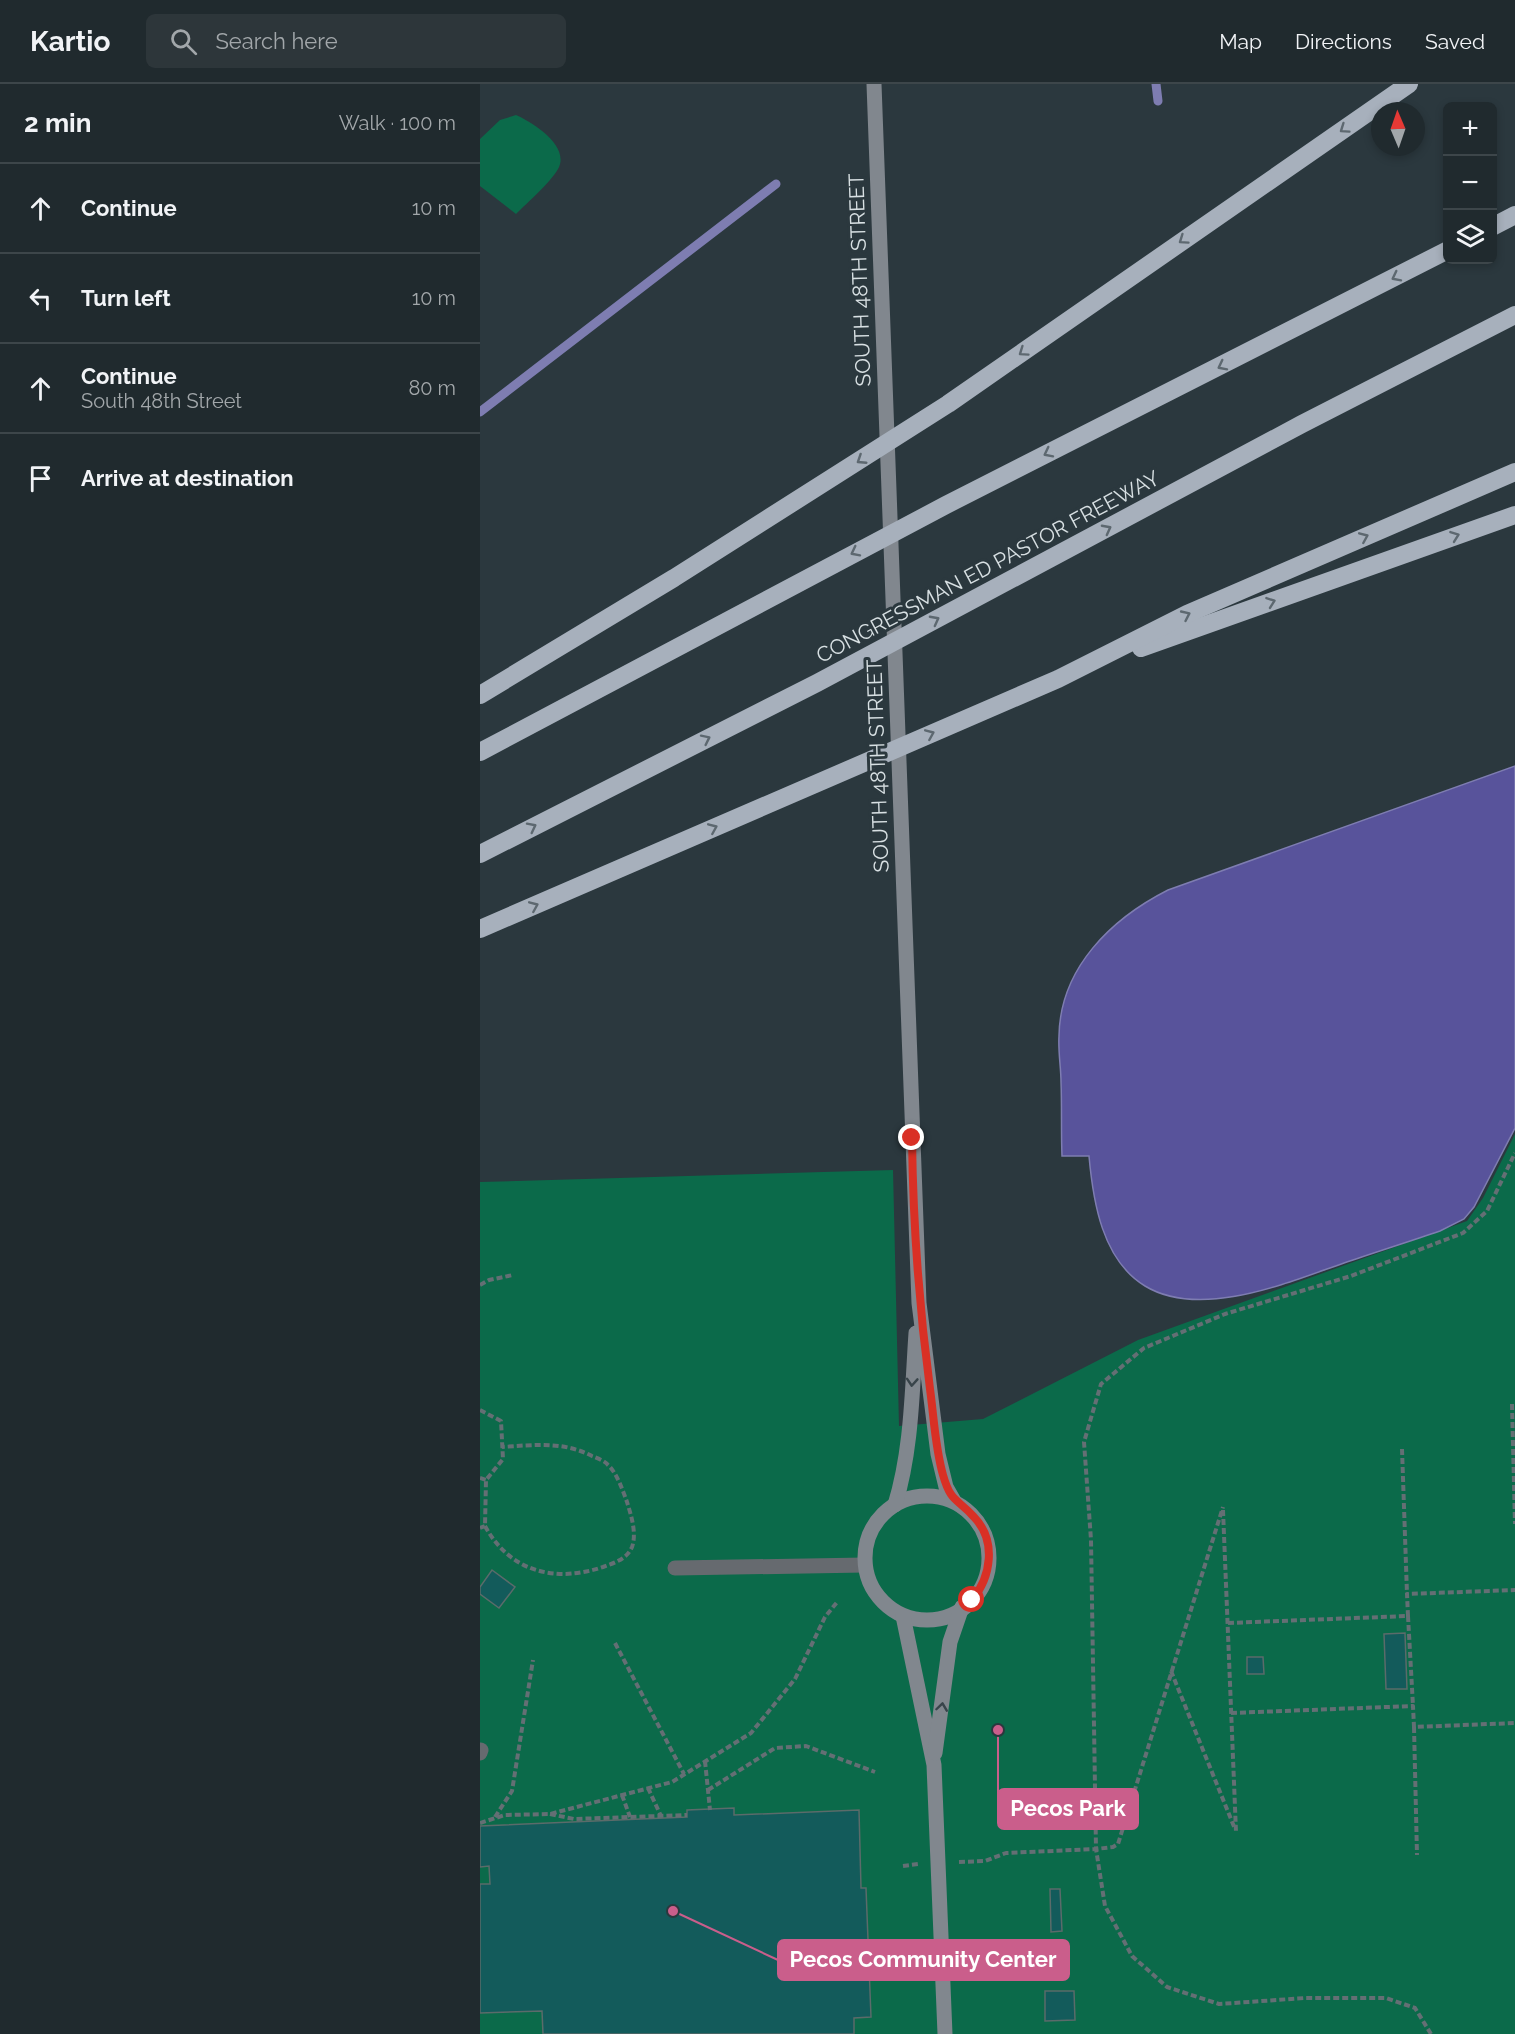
<!DOCTYPE html>
<html lang="en">
<head>
<meta charset="utf-8">
<style>
	:root { --surface:#202a2e; --page:#2d363a; --text:#f1f3f6; --muted:#a2a7aa; --line:#3d464a }
	body { margin:0; font-family:Raleway,sans-serif; background:var(--page); color:var(--text) }
	.controls { position:absolute; right:18px; top:18px; display:grid; overflow:hidden; border-radius:9px; box-shadow:0 3px 9px #0003 }
	.controls button { width:54px; height:54px; display:grid; place-items:center; padding:0; border:0; border-bottom:2px solid var(--line); background:var(--surface); color:var(--text); font:30px sans-serif }
	.compass { position:absolute; left:891px; top:18px; width:54px; height:54px; border-radius:50%; background:var(--surface); box-shadow:0 3px 9px #0003; rotate:358deg }
	.stop { position:absolute; width:18px; height:18px; margin:-14px; border:4px solid #d93025; border-radius:50%; background:#fff }
	.stop.end { background:#d93025; border-color:#fff; box-shadow:0 2px 6px #0008 }
	.list { margin:0; padding:0; list-style:none }
	h2 { display:flex; justify-content:space-between; align-items:center; height:78px; margin:0; padding:0 24px; font-size:26px }
	h2 small { font-size:20px; font-weight:400; color:var(--muted) }
	.list li { display:grid; grid-template-columns:39px 1fr auto; gap:18px; align-items:center; box-sizing:border-box; height:90px; padding:0 24px; border-top:2px solid var(--line) }
	.list b { display:block; font-size:22px; white-space:nowrap }
	.list p { margin:0; font-size:20px; white-space:nowrap; color:var(--muted) }
	.list em { font-size:20px; font-style:normal; color:var(--muted) }
	.icon { flex:none; width:33px; height:33px; fill:none; stroke:currentColor; stroke-width:2; stroke-linecap:round; stroke-linejoin:round }
	.map { position:relative; flex:none; width:1035px; height:1950px; overflow:hidden }
	header { display:flex; align-items:center; gap:36px; box-sizing:border-box; height:84px; padding:0 30px; background:var(--surface); border-bottom:2px solid var(--line) }
	header strong { font-size:28px }
	nav { display:flex; gap:33px; margin-inline-start:auto; font-size:21px }
	.search { width:420px; height:54px; background:var(--page); display:flex; align-items:center; gap:15px; box-sizing:border-box; padding:0 21px; border-radius:9px; color:var(--muted); font-size:22px }
	main { display:flex }
	aside { flex:1; background:var(--surface) }
	.map>svg:first-child { display:block }
	.green { fill:#0b6a4a }
	.water { fill:#58539b; stroke:#7e7db1; stroke-width:1.5 }
	.lines { fill:none; stroke-linecap:round; stroke-linejoin:round }
	.stream { stroke:#7e7db1; stroke-width:9 }
	.building { fill:#135b5b; stroke:#5b6b6a; stroke-width:1.5 }
	.path { stroke:#646f74; stroke-width:4; stroke-dasharray:6 3; stroke-linecap:butt }
	.lane { stroke:#666a6f; stroke-width:15 }
	.secondary { stroke:#81878e; stroke-width:15 }
	.highway { stroke:#a7b0bc; stroke-width:18 }
	.oneway { stroke:#5d6870 }
	.oneway2 { stroke:#38444a }
	.route { stroke:#d93025; stroke-width:8 }
	.labels { text-anchor:middle; stroke-width:6; stroke-linejoin:round; paint-order:stroke }
	.street-label { font-size:21px; fill:#d8e0e3; stroke:#2b383e }
	.leader { fill:none; stroke:#ca5e8b; stroke-width:2 }
	.callout-dot { fill:#ca5e8b; stroke:#2b383e; stroke-width:2 }
	.callout { fill:#ca5e8b; stroke:#ca5e8b; stroke-width:2 }
	.callout-label { font-size:22px; text-anchor:middle; font-weight:bold; fill:#fff }
</style>
</head>
<body>
<header>
<strong>Kartio</strong>
<div class="search"><svg class="icon" aria-label="search" viewBox="0 0 24 24"><circle cx="10" cy="10" r="6"/><path d="M15 15l6 6"/></svg>Search here</div>
<nav><a>Map</a><a>Directions</a><a>Saved</a></nav>
</header>
<main>
<aside>
<h2>2 min<small>Walk · 100 m</small></h2>
<ul class="list">
<li><svg class="icon" aria-label="ahead" viewBox="0 0 24 24"><path d="M12 20V5M6 11l6-6 6 6"/></svg><div><b>Continue</b></div><em>10 m</em></li>
<li><svg class="icon" aria-label="left" viewBox="0 0 24 24"><path d="M17 20v-9H6M10 6l-5 5 5 5"/></svg><div><b>Turn left</b></div><em>10 m</em></li>
<li><svg class="icon" aria-label="ahead" viewBox="0 0 24 24"><path d="M12 20V5M6 11l6-6 6 6"/></svg><div><b>Continue</b><p>South 48th Street</p></div><em>80 m</em></li>
<li><svg class="icon" aria-label="arrive" viewBox="0 0 24 24"><path d="M6 21V4h12l-3 4 3 4H6"/></svg><div><b>Arrive at destination</b></div></li>
</ul>
</aside>
<div class="map">
<svg width="1035" height="1950" viewBox="0 0 1035 1950">
	<rect width="100%" height="100%" fill="#2b383e"/>
	<!-- green -->
	<g class="green">
		<path d="M36,31C52,38 91,62 78,85C70,99 48,118 36,130L0,102V55L20,36Z"/>
		<polygon points="1035,1050 1035,1950 0,1950 0,1098 413,1086 419,1342 503,1335 658,1256 987,1137 1003,1114"/>
	</g>
	<!-- water -->
	<path class="water" d="M1035,682V1044L994,1123L984,1135L960,1147C928,1158 896,1168 864,1179C809,1198 721,1236 665,1202C622,1176 613,1117 609,1072H582C581,1047 582,1023 581,998C581,983 578,968 579,952C580,884 631,835 688,806Z"/>
	<g class="lines">
		<!-- stream -->
		<g class="stream">
			<polyline points="676,0 678,17"/>
			<polyline points="0,328 296,100"/>
		</g>
	</g>
	<!-- building -->
	<g class="building">
		<polygon points="12,1486 35,1503 19,1524 0,1510 0,1503"/>
		<polygon points="925,1549 927,1605 906,1605 904,1550"/>
		<polygon points="767,1573 783,1573 784,1590 767,1590"/>
		<polygon points="254,1724 254,1731 379,1726 381,1804 386,1804 391,1933 374,1934 374,1950 63,1950 62,1927 0,1929 0,1800 10,1800 9,1782 0,1783 0,1742 207,1733 207,1726"/>
		<polygon points="570,1805 580,1805 582,1847 571,1848"/>
		<polygon points="565,1907 594,1907 595,1936 565,1937"/>
	</g>
	<g class="lines">
		<!-- path -->
		<g class="path">
			<polyline points="0,1201 9,1196 33,1191"/>
			<polyline points="1032,1320 1035,1440"/>
			<polyline points="0,1326 21,1337 23,1375 6,1396 5,1442 0,1444"/>
			<polyline points="922,1365 927,1510"/>
			<polyline points="0,1394 6,1396"/>
			<polyline points="743,1426 756,1748"/>
			<path d="M5,1442C30,1488 75,1499 123,1483C134,1479 147,1475 152,1463C157,1449 151,1431 147,1418C143,1407 137,1389 128,1381C125,1377 117,1374 112,1372C83,1357 54,1361 22,1363"/>
			<polyline points="928,1532 933,1622"/>
			<polyline points="748,1539 928,1532 927,1510 1035,1506"/>
			<polyline points="135,1559 204,1690"/>
			<polyline points="691,1587 755,1745"/>
			<polyline points="751,1629 933,1622 934,1643 1035,1639"/>
			<polyline points="934,1643 937,1771"/>
			<polyline points="225,1677 230,1726"/>
			<polyline points="168,1704 181,1732"/>
			<polyline points="228,1706 295,1664 326,1662 395,1688"/>
			<polyline points="142,1711 150,1733"/>
			<polyline points="70,1730 94,1735 207,1731"/>
			<polyline points="15,1733 32,1707 53,1576"/>
			<polyline points="0,1739 25,1731 70,1730 192,1698 271,1649 315,1595 345,1533 358,1517"/>
			<polyline points="479,1778 505,1777 526,1769 616,1765 633,1763 638,1760 743,1423"/>
			<polyline points="423,1782 438,1780"/>
			<polyline points="951,1950 935,1924 906,1914 825,1914 739,1920 687,1903 652,1872 625,1822 616,1765 611,1456 604,1358 621,1300 664,1264 745,1230 871,1192 983,1149 1007,1127 1035,1069"/>
		</g>
		<!-- lane -->
		<g class="lane">
			<polyline points="195,1484 385,1481"/>
			<polyline points="0,1669 1,1666"/>
		</g>
		<!-- secondary -->
		<g class="secondary">
			<polyline points="394,0 439,1219 458,1370 466,1403 474,1417"/>
			<circle cx="447" cy="1474" r="62"/>
			<path d="M415,1421C432,1365 432,1306 436,1249"/>
			<polyline points="423,1532 454,1681 465,1950"/>
			<polyline points="455,1669 470,1558 482,1523"/>
		</g>
		<!-- highway -->
		<g class="highway">
			<polyline points="1012,143 1035,131"/>
			<polyline points="661,564 1035,431"/>
			<polyline points="0,611 194,494 468,320 929,0"/>
			<polyline points="0,668 466,421 968,166"/>
			<polyline points="0,770 337,599 822,340 1035,231"/>
			<polyline points="0,845 578,595 707,530 1035,388"/>
		</g>
	</g>
	<!-- one-way arrows -->
	<defs><path id="oneway-chevron" d="M-2-3.5L2.5 0L-2 3.5" fill="none" stroke-width="1.6" stroke-linecap="round" stroke-linejoin="round" transform="scale(1.5)"/></defs>
	<g class="oneway">
		<use href="#oneway-chevron" transform="translate(864 45) rotate(145)"/>
		<use href="#oneway-chevron" transform="translate(703 156) rotate(145)"/>
		<use href="#oneway-chevron" transform="translate(916 193) rotate(153)"/>
		<use href="#oneway-chevron" transform="translate(543 268) rotate(145)"/>
		<use href="#oneway-chevron" transform="translate(742 282) rotate(153)"/>
		<use href="#oneway-chevron" transform="translate(568 369) rotate(153)"/>
		<use href="#oneway-chevron" transform="translate(381 376) rotate(147)"/>
		<use href="#oneway-chevron" transform="translate(627 445) rotate(-28)"/>
		<use href="#oneway-chevron" transform="translate(975 452) rotate(-20)"/>
		<use href="#oneway-chevron" transform="translate(884 453) rotate(-23)"/>
		<use href="#oneway-chevron" transform="translate(375 468) rotate(153)"/>
		<use href="#oneway-chevron" transform="translate(791 518) rotate(-20)"/>
		<use href="#oneway-chevron" transform="translate(706 531) rotate(-25)"/>
		<use href="#oneway-chevron" transform="translate(455 536) rotate(-28)"/>
		<use href="#oneway-chevron" transform="translate(450 650) rotate(-23)"/>
		<use href="#oneway-chevron" transform="translate(226 655) rotate(-26)"/>
		<use href="#oneway-chevron" transform="translate(52 743) rotate(-27)"/>
		<use href="#oneway-chevron" transform="translate(233 744) rotate(-23)"/>
		<use href="#oneway-chevron" transform="translate(54 822) rotate(-23)"/>
	</g>
	<g class="oneway2">
		<use href="#oneway-chevron" transform="translate(432 1298) rotate(94)"/>
		<use href="#oneway-chevron" transform="translate(462 1623) rotate(-82)"/>
	</g>
	<g class="lines">
		<!-- route -->
		<path class="route" d="M432,1054C433,1139 439,1222 450,1305C454,1334 455,1363 463,1391C471,1419 477,1414 494,1433C517,1457 511,1493 492,1516"/>
	</g>
	<g class="labels">
		<!-- street labels -->
		<g class="street-label">
			<text transform="translate(380 196) rotate(-92)" y="7">SOUTH 48TH STREET</text>
			<text transform="translate(508 483) rotate(-28)" y="7">CONGRESSMAN ED PASTOR FREEWAY</text>
			<text transform="translate(398 682) rotate(-92)" y="7">SOUTH 48TH STREET</text>
		</g>
	</g>
	<!-- callouts -->
	<path class="leader" d="M518 1646L518 1725M193 1827L298 1876"/>
	<g class="callout-dot">
		<circle cx="518" cy="1646" r="6"/>
		<circle cx="193" cy="1827" r="6"/>
	</g>
	<g class="callout">
		<rect x="518" y="1705" width="140" height="40" rx="6"/>
		<rect x="298" y="1856" width="291" height="40" rx="6"/>
	</g>
	<g class="callout-label">
		<text x="588" y="1732">Pecos Park</text>
		<text x="443" y="1883">Pecos Community Center</text>
	</g>
</svg>
<div class="controls">
<button>+</button>
<button>−</button>
<button><svg class="icon" aria-label="layers" viewBox="0 0 24 24"><path d="M12 4l9 5-9 5-9-5zM3 14l9 5 9-5"/></svg></button>
</div>
<svg class="compass" viewBox="-18 -18 36 36"><path d="M0-13l5 13h-10z" fill="#e53935"/><path d="M0 13l5-13h-10z" fill="#a2a7aa"/></svg>
<div class="stop" style="left:492px;top:1516px"></div>
<div class="stop end" style="left:432px;top:1054px"></div>
</div>
</main>
</body>
</html>
